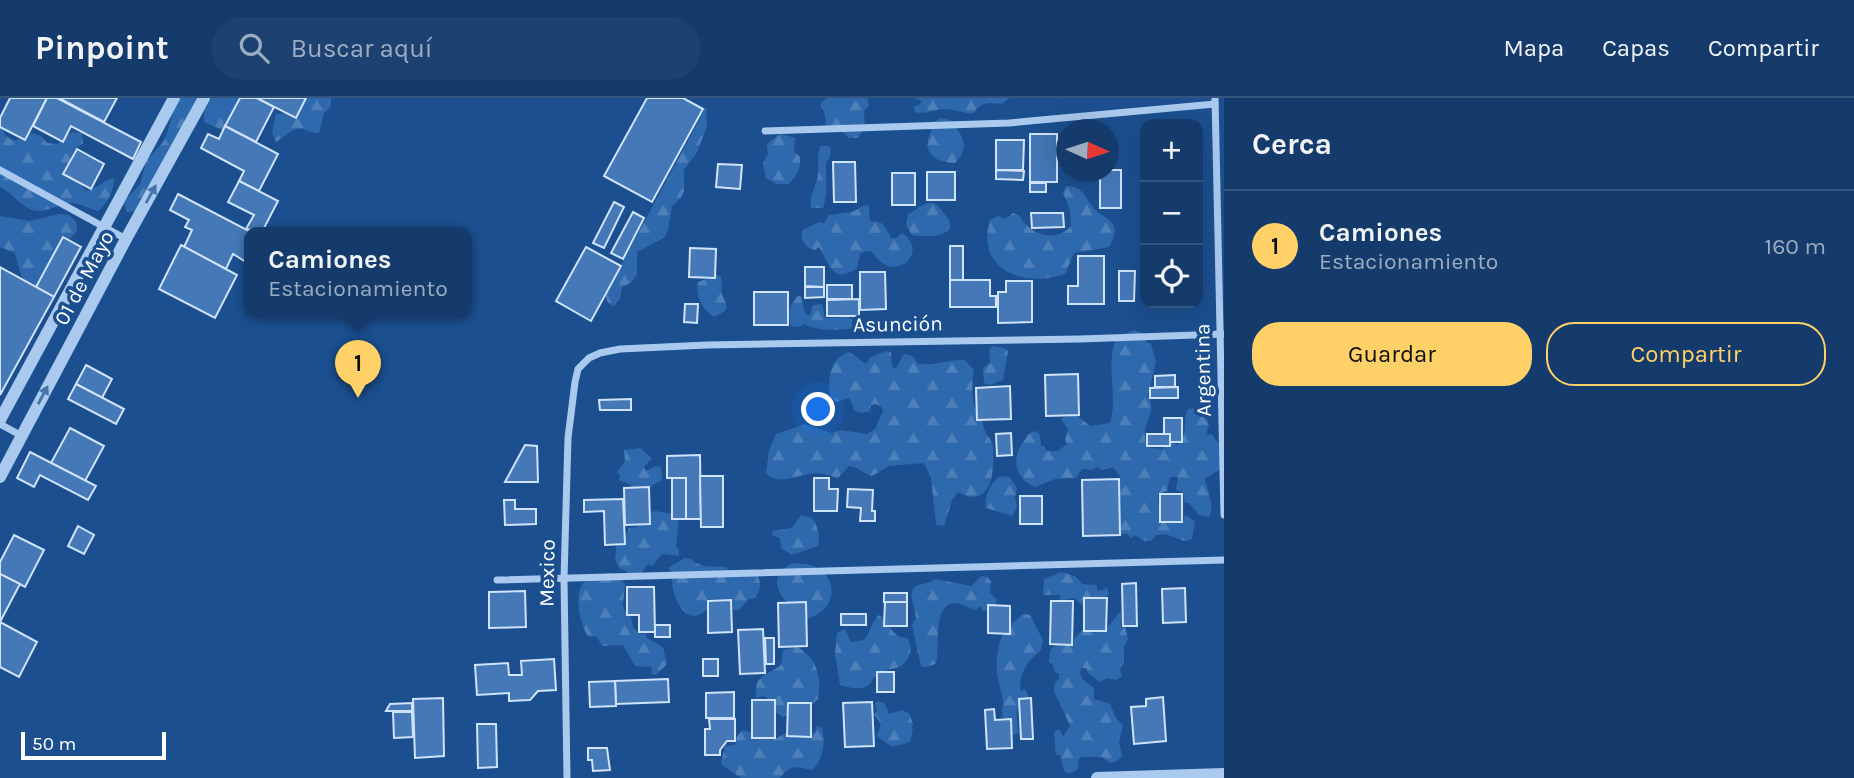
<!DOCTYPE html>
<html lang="es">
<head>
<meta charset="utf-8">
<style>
	:root { --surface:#143b6b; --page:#1d4271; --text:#f1f3f6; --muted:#9dadc1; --line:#33557e; --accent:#ffd166 }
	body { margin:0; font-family:Karla,sans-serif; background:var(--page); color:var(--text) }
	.controls { position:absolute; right:21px; top:21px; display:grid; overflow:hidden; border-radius:14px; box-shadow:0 7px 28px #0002 }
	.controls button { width:63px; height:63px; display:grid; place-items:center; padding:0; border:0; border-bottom:2px solid var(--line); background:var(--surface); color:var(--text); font:35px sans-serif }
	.compass { position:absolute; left:1056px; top:21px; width:63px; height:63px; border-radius:50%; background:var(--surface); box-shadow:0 7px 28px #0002; rotate:93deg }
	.scale { position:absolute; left:21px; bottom:18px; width:145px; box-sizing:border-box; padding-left:7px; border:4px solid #fff; border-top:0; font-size:19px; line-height:24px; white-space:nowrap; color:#fff; -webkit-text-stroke:5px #1b4f8f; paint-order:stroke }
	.you { position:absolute; left:819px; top:312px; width:24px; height:24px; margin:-18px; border:5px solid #fff; border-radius:50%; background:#1a73e8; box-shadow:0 0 0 10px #1a73e833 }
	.badge { display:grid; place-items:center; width:46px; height:46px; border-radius:50%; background:var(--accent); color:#111; font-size:23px; font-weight:700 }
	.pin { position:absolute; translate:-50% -58px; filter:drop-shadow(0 2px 4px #0008) }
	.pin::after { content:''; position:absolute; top:37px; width:24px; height:21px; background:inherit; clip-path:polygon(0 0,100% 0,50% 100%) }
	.popup { position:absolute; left:244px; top:129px; width:228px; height:91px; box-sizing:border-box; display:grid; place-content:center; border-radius:14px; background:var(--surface); filter:drop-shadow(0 2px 5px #0005); font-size:23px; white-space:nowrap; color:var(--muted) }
	.popup b { font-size:26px; color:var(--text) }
	.popup::after { content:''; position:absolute; left:50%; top:100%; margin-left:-14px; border:14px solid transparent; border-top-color:var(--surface) }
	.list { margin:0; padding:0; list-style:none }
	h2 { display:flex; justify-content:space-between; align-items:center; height:91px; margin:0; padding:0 28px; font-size:30px }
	h2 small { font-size:23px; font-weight:400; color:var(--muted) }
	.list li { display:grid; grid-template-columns:46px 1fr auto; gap:21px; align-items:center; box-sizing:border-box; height:112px; padding:0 28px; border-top:2px solid var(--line) }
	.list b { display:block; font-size:26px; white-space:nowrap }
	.list p { margin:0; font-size:23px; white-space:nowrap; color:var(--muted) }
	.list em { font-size:23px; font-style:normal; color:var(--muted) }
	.actions { display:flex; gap:14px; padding:21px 28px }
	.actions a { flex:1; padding:16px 0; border:2px solid var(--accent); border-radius:28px; text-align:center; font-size:24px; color:var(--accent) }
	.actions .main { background:var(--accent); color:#111 }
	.icon { flex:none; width:38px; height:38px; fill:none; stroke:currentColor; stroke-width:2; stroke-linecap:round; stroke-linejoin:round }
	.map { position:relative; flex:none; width:1224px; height:680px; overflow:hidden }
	header { display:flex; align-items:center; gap:42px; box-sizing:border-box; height:98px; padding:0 35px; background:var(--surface); border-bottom:2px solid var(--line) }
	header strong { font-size:33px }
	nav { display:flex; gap:38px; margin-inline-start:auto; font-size:24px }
	.search { width:490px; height:63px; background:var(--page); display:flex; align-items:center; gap:18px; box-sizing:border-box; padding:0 24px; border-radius:38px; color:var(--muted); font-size:26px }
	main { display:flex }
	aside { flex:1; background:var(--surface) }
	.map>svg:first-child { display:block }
	.forest { fill:url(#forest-firs) }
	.building { fill:#4478b7; stroke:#cfe3fa; stroke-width:2 }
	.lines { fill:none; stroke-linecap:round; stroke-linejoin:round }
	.minor { stroke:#a9c9ee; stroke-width:7 }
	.tertiary { stroke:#a9c9ee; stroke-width:12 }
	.oneway { fill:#4674ac }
	.labels { text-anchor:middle; stroke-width:7; stroke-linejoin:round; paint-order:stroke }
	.street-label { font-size:21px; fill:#fff; stroke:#1b4f8f }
</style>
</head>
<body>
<header>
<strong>Pinpoint</strong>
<div class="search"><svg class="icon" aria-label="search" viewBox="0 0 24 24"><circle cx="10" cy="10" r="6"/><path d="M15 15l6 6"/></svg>Buscar aquí</div>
<nav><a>Mapa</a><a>Capas</a><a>Compartir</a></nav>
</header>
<main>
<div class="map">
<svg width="1224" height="680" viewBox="0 0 1224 680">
	<defs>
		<pattern id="forest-firs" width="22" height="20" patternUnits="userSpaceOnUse" patternTransform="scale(1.75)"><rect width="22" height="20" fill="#2e69ad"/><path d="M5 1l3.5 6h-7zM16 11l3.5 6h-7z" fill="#4d80b9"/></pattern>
	</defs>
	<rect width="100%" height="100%" fill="#1b4f8f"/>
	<!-- forest -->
	<g class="forest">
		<polygon points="176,0 204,0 143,113 127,114 124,105 126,101 140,87 146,63 163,44 168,33"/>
		<polygon points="211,0 240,0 233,29 222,32 204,24 204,15"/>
		<path d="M296,0H331V9L324,15L319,35C311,35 309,33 302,31C292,29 284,40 276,44L272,35L276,16L296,14Z"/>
		<polygon points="827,0 867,0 869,8 864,13 865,30 858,40 849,40 840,32 826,28 824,13 821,9 821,4"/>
		<path d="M915,0H1009L1002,6C989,5 981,3 974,15C963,16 955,11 945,11C934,11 926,17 915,14L914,8L919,7L922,3Z"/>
		<polygon points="706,9 707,29 696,56 684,72 684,93 681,100 672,108 668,132 664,140 637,154 637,176 632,184 622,189 620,201 614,208 608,205 605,197"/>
		<path d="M941,20L950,22C963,39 971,48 955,65C942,65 924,59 928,42C929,35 933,33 932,25Z"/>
		<path d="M0,28L6,38L14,43L31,35L41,38L47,45L57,46L72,34L82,35L83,45C61,59 71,78 87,93C98,89 103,83 114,80C114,93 108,105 98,113C89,111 81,105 71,105C59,106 44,116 32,112C20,108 12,94 0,89Z"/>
		<path d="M782,36L795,40L794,53L800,59C801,71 797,77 789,86H776L766,80L763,65L768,56L767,46L778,37Z"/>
		<path d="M820,48H829L831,51L830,59L826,65C826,80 828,95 823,110H811C809,99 814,92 817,82C820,71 816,61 820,48Z"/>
		<path d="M1066,88C1083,89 1083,96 1092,108C1104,124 1125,120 1109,149L1074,155L1065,176C1025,190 975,173 990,122L998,118L1005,121L1013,115L1019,117C1029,136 1055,146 1071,128L1070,112L1063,95Z"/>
		<path d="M928,105C936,105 937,106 942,113C944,117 948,119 949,122C957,141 921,139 912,137L906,127L908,116C916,113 919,107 928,105Z"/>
		<path d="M865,107L869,108L870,123C884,123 885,128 891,140H897L902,135C931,153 894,189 872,154L866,153L860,156L857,170C832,188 829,165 819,149L815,152C807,151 805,146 801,140L803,132L819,124L824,125L829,117L852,114Z"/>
		<polygon points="59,116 69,117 76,123 77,133 63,149 40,189 30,190 23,184 15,155 0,149 0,118 30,123"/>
		<path d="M717,177L721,178L722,196L727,209L725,213L714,219C702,212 695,197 698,184Z"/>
		<path d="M798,198H801L804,212L807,217H810L813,207L822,206L825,220L847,219L852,222V229L850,231C837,232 814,233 805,226L799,229L791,228C787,214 789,208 798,198Z"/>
		<path d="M1134,232L1144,236L1146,244L1151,246L1156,264L1148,298C1155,310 1149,319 1145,331C1144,336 1146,344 1146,349L1162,351L1167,345L1172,344L1177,347C1179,344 1182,342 1183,339C1187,330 1183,321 1188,311L1196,310L1203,314L1209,326L1206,337L1212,336L1221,350V371L1205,381C1208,394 1215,408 1209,419L1199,417L1189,405H1185L1183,395L1176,392L1178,379H1170L1167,393L1158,396L1160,425H1182L1185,417L1195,423L1192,441C1181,446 1178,439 1167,437C1163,436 1160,437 1156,437L1151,443H1145L1134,437L1131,440L1127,436H1121L1120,378C1112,369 1116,368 1102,372L1097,369L1093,372L1082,371L1076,380L1055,381L1035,389C1014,381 1011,359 1024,343C1028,337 1028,335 1036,333L1040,337L1041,348H1044L1046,353H1058L1067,346L1065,342L1068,331L1061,321L1073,314L1090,328L1110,325C1119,297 1104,266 1117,239Z"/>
		<polygon points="993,248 1004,250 1008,253 1003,282 990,287 984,285 983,270 990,265 989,251"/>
		<path d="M886,253L891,254L892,269L896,270L904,256L913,258L918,266C935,268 949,261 965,262L974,272C971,287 971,314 983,324C982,334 991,339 993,348C995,372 992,413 958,394L952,402L944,428L936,427L931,380L924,365L889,368L872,378C862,375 858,369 849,368L838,380C830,378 823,375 815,375C799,376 777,389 766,375L769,352L776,336L805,326L831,335L841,332L867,336L875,331L883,313L881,308L875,306L871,307L870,313L862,315L855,313L849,300L837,304L830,299C828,280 829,261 849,254L866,266L871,259Z"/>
		<polygon points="640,350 652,360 644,369 646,373 656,368 661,369 662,382 646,391 632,392 631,387 619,382 620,377 617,374 625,363 624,352"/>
		<path d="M1001,378L1009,379L1017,390L1015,400L1017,409L1012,418L986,410C984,399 990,384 1001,378Z"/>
		<polygon points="655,413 674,416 679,420 676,449 679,451 679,458 662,456 652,468 648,466 639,478 630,478 626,473 620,471 615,462 617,443 626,437 629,430 637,429 650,415"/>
		<path d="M801,417L812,420C818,428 820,438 818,448L792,457L781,450L780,440L772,437L773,433L792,430Z"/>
		<path d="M685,460L691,461C702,471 712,468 726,469L731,476L756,475C762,484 761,492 755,500L749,501L739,512H733L732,502L710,501L707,502V511C686,534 668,494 673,475L668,470Z"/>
		<path d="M793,465C798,466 805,465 810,467C842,477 837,515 805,521C787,507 759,481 793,465Z"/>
		<polygon points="1061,474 1075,478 1082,486 1097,487 1097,492 1101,493 1107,489 1109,497 1083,508 1074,500 1062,502 1059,500 1061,497 1043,497 1044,481"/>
		<path d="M610,475H615L625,486L623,507L625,514L630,515L633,529L640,536L645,535L647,540L663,549L667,566L656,577L652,576L651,569L635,568L623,547L602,548L597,539L588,538C580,526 573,495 584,484C590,477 602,477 610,475Z"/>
		<path d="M981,478L987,479L991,483L990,495L997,502L994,510L983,513L981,508L976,512C970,511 965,507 960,506C930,499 941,552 936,566L926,569L921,568L912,527L916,520C916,510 905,492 918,487C925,485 928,486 935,481L972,488Z"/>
		<path d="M1121,515V530L1125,529L1128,541L1124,549V565L1120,571L1122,579L1116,582L1107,580L1100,584L1088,575L1086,570H1081C1078,582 1086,583 1094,590V601L1110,606L1116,620L1123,627L1119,644L1122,658L1117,663L1110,665L1102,659H1082L1079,661L1078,671L1069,676L1064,673L1060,657H1056L1054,634L1059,631L1063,638L1070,628L1054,593L1055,584L1059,581V575H1055L1053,567L1049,564L1050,552L1058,545L1073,547L1074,541L1082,532C1102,536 1105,534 1118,516Z"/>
		<path d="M1022,516L1030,517L1043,542L1041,552C1028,563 1019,574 1020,593L1025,591L1029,600C1011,610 1018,617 1018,635L1013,637L1011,620H1003C1001,613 1003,610 1003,603C1002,596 999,588 998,581C995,567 997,543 1006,531C1010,525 1018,523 1022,516Z"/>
		<path d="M879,517C891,525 891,540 907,540C914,550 910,564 899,569C895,571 891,570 887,572C882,574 879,579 873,580C868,595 851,590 840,587L835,555L837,535L845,531L851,544L864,542C871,533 871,525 879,517Z"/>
		<path d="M797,549C817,559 822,580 818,601L810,608L783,619L772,612L767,600L763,598L756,600C754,576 765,579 781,567L783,552Z"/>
		<polygon points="878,603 885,606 889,616 902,612 910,616 913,627 911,630 913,631 910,644 892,649 877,638 881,626 874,616 877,613 875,605"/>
		<path d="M817,628L822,630C826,644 823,662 812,672C798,669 791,665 780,680H741L721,666L725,648L735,647L737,638L743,632L775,641L786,635L787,639H800L809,634L815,635Z"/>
	</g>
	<!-- building -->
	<g class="building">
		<polygon points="10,0 47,0 25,42 0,29 0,20"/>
		<polygon points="47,0 57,0 141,44 133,61 71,28 63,44 33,28"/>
		<polygon points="59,0 117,0 104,24"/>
		<polygon points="240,0 257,0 274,9 256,44 225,28"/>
		<polygon points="257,0 306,0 296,20"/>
		<polygon points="647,0 683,0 703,11 652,104 604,78"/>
		<polygon points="225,28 278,56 259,93 239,83 244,73 201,50 208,36 219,41"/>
		<rect x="1030" y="36" width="27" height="48"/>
		<polygon points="996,42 1024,42 1023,72 996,72"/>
		<polygon points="77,51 104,66 91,91 63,76"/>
		<polygon points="833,64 855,64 856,104 834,104"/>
		<polygon points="718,66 742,67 740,91 716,89"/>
		<polygon points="996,72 1024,73 1023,82 996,81"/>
		<polygon points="1108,72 1121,72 1121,110 1100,110 1100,74"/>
		<rect x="927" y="74" width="28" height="28"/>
		<rect x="1078" y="74" width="21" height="7"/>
		<rect x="892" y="75" width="23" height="32"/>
		<polygon points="239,83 278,103 262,134 246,131 254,117 228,104"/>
		<rect x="1030" y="85" width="16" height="9"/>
		<polygon points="178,96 251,134 250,157 246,164 233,156 226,171 184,149 192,132 185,129 189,122 170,112"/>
		<polygon points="614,104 624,109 604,150 593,145"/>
		<polygon points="633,114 644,120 623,161 611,155"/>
		<polygon points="1031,115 1063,115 1064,129 1032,130"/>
		<polygon points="63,139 81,149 54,199 36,189"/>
		<polygon points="181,147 237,177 215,220 159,191"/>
		<rect x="950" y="148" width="13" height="34"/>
		<polygon points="586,149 621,168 591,223 556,203"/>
		<polygon points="690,150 716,151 715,180 689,179"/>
		<polygon points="1078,158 1104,158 1104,206 1068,206 1068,188 1078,188"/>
		<polygon points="0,169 54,199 0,297"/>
		<polygon points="805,169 824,169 824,189 805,188"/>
		<polygon points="1119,173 1135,173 1134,203 1119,203"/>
		<polygon points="860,174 885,174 886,211 860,212"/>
		<polygon points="950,182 990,182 990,198 996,198 996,209 950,209"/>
		<polygon points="1006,183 1032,183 1032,224 998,225 998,194 1006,194"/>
		<rect x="827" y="187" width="25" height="14"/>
		<polygon points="805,189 824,189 824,199 805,200"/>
		<rect x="754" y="194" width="34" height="33"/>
		<polygon points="859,201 859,218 827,218 827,202"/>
		<polygon points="685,206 698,206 697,225 684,224"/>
		<polygon points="86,267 112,281 102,300 76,286"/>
		<polygon points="1078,276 1079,317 1046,318 1045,277"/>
		<polygon points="1175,277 1175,289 1155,289 1155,278"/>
		<polygon points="76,286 124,311 116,326 68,301"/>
		<polygon points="1010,288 1011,321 977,322 976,290"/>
		<polygon points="1178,289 1178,300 1150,300 1150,290"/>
		<polygon points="631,301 631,312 600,312 599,302"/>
		<polygon points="1164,320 1182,320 1182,344 1170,344 1170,336 1164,336"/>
		<polygon points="70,330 104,348 85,383 51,365"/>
		<polygon points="1011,335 1012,357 997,358 996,336"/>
		<rect x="1147" y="336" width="23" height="12"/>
		<polygon points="525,347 537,348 538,384 505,384"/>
		<polygon points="30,354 96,388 88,402 40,377 34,389 17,380"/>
		<polygon points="700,357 701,421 686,421 686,380 667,380 667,358"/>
		<polygon points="700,378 723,378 723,429 701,429"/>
		<rect x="672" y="380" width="14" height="41"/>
		<polygon points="814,380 829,380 829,391 838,391 837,413 814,413"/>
		<polygon points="1119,381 1120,437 1083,438 1082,382"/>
		<polygon points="649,389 650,426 625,427 624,390"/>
		<polygon points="848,391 873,392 872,413 875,413 875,423 860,423 861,410 847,409"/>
		<rect x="1160" y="396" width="22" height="28"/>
		<rect x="1020" y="398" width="22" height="28"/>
		<polygon points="623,401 625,446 605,447 604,413 584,414 584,402"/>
		<polygon points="504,402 515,402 515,411 536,411 536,426 505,427"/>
		<polygon points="78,428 94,437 84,456 68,448"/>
		<polygon points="14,437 44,452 25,489 0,476 0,464"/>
		<polygon points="0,476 20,486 0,524"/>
		<polygon points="1136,485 1137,528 1123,528 1122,486"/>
		<polygon points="627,489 654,489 655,534 639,534 639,517 627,517"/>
		<polygon points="1185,490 1186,524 1163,525 1162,491"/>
		<polygon points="525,493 526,529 489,530 489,494"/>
		<rect x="884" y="495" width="23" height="9"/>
		<polygon points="1084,500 1107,500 1106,533 1084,533"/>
		<polygon points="731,502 732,534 708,535 708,503"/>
		<polygon points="1051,503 1073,503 1072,547 1050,546"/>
		<polygon points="806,504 807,548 779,549 778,505"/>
		<polygon points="885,504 907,504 907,528 884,528"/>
		<polygon points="988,507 1010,508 1010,536 988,535"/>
		<rect x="841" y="516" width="25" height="11"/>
		<polygon points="0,524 37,544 19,579 0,569"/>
		<rect x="655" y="527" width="15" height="12"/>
		<polygon points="763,531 765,575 740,576 738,532"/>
		<polygon points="765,540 774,540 774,566 766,566"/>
		<polygon points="554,561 556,592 538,593 530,602 509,603 509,595 477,597 475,567 508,565 509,577 522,577 521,563"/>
		<rect x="703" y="561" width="15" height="17"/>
		<rect x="877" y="574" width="17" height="20"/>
		<polygon points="668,581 669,604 616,606 615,583"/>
		<polygon points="615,583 616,608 590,609 589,584"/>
		<polygon points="734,594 734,620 706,620 706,595"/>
		<polygon points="1163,599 1166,643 1134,646 1131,609 1146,608 1146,601"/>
		<polygon points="443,600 444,658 415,660 413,601"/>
		<polygon points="1031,600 1033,641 1021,641 1019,601"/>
		<rect x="752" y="602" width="23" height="38"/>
		<polygon points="872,604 874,648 845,649 843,605"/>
		<polygon points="412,605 412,613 386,613 390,606"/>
		<polygon points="788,605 811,605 811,639 787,638"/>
		<polygon points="994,611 995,622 1011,621 1012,650 987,651 985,612"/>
		<polygon points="393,614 412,614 413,639 394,640"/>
		<polygon points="709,621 735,621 735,643 727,643 720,652 720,657 705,657 705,631 710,631"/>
		<polygon points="477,626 496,626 497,669 478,670"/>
		<polygon points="588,650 607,650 610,672 593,673 592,662 588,662"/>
	</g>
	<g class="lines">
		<!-- minor -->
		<g class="minor">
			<polyline points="1215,0 1224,417"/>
			<polyline points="765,33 1009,25 1215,6"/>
			<polyline points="0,72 126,141"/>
			<polyline points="0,326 22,338"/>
			<polyline points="497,482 1224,462"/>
			<polyline points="567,680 564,481 568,340 575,284 578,271 589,260 600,255 620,251 707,247 1080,241 1224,236"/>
		</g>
		<!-- tertiary -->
		<g class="tertiary">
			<polyline points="0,322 174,0"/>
			<polyline points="0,379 126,141 204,0"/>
			<polyline points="1097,680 1224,676"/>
		</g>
	</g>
	<!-- one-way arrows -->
	<defs><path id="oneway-solid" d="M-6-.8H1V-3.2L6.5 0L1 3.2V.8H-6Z" transform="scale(1.75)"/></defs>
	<g class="oneway">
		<use href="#oneway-solid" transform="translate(151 96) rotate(-61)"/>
		<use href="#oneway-solid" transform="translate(43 297) rotate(-62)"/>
	</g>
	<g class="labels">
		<!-- street labels -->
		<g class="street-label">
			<text transform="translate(84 180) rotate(-62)" y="7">01 de Mayo</text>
			<text transform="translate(898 226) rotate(-1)" y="7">Asunción</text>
			<text transform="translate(1203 272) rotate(-91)" y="7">Argentina</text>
			<text transform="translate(547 475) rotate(-89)" y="7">Mexico</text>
		</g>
	</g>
</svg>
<div class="controls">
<button>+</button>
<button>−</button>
<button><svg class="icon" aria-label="locate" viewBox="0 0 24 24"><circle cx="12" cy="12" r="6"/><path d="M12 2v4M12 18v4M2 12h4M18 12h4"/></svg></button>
</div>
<svg class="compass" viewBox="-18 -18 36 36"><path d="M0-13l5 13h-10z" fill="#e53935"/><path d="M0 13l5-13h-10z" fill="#9dadc1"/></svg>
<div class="scale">50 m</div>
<div class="you"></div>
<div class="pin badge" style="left:358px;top:300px">1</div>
<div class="popup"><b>Camiones</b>Estacionamiento</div>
</div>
<aside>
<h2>Cerca<small></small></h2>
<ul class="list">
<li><span class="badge">1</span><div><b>Camiones</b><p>Estacionamiento</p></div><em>160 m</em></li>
</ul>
<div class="actions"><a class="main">Guardar</a><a>Compartir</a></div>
</aside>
</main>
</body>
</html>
